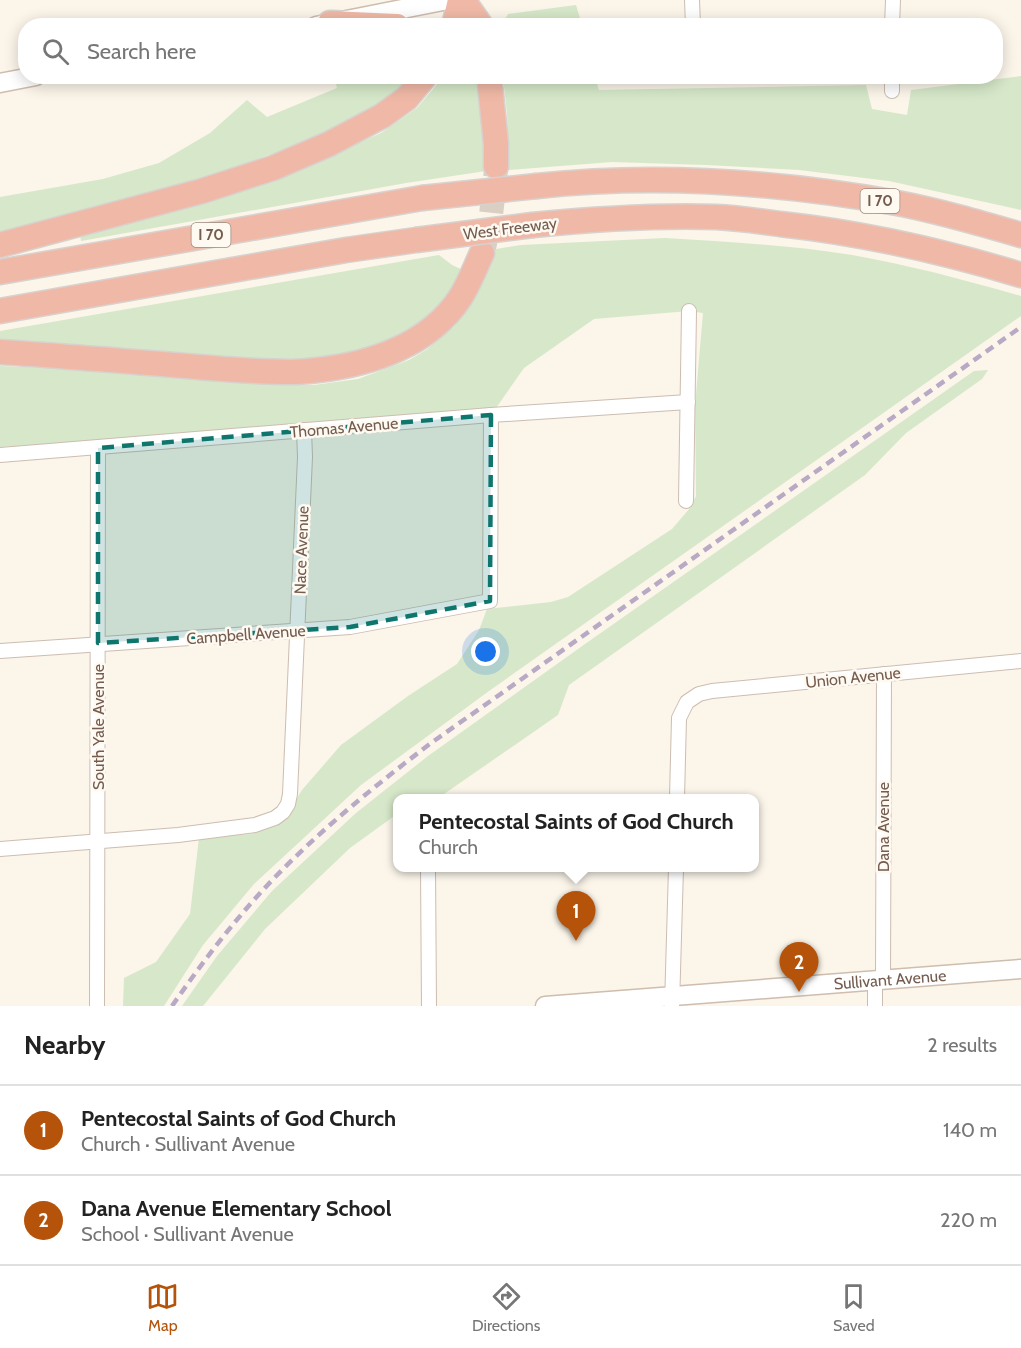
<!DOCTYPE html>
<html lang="en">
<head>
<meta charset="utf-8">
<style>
	:root { --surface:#fff; --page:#f6f6f6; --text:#222; --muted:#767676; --line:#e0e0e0; --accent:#b45309 }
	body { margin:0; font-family:Cabin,sans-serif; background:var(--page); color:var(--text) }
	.you { position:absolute; left:486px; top:652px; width:21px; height:21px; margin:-15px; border:4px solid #fff; border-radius:50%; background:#1a73e8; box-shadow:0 0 0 9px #1a73e833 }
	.badge { display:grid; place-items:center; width:39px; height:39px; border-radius:50%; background:var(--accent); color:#fff; font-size:20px; font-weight:700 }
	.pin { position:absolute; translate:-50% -50px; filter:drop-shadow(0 2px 3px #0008) }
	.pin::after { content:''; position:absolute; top:32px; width:21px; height:18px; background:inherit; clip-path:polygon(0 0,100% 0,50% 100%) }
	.popup { position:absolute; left:393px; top:794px; width:366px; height:78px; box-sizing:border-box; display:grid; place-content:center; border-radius:12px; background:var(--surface); filter:drop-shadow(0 2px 4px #0005); font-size:20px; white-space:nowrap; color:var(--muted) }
	.popup b { font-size:22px; color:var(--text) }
	.popup::after { content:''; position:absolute; left:50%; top:100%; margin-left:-12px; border:12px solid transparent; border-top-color:var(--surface) }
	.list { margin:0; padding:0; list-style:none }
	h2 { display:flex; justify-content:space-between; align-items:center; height:78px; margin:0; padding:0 24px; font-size:26px }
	h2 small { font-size:20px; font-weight:400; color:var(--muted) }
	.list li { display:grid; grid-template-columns:39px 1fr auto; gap:18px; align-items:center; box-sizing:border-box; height:90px; padding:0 24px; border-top:2px solid var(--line) }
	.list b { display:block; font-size:22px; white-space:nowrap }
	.list p { margin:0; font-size:20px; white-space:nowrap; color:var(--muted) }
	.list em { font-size:20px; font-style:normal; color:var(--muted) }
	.icon { flex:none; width:33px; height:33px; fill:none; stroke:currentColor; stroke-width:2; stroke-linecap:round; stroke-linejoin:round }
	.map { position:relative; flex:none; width:1021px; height:1006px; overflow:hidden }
	.search { position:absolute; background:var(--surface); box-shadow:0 3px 15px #0003; left:18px; right:18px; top:18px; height:66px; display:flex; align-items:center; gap:15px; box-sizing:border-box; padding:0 21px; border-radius:24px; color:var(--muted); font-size:22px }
	.sheet { height:258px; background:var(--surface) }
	nav { display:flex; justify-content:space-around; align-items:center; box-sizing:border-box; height:84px; border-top:2px solid var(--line); background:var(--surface); font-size:16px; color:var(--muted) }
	nav a { display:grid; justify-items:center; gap:3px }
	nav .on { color:var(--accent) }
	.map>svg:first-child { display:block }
	.green { fill:#d6e8c9 }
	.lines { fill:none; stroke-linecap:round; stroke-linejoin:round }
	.highway-tunnel { stroke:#d9cfc3; stroke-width:24; stroke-dasharray:24 12; stroke-linecap:butt }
	.street-casing { stroke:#cdbdb1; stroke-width:16 }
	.secondary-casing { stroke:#cfbdae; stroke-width:21 }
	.highway-casing { stroke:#d8d1ce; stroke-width:27 }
	.street { stroke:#fff; stroke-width:14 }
	.secondary { stroke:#fff; stroke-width:18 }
	.highway { stroke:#f0b9a7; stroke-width:24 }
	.rail { stroke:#b8a9c5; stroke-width:4.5; stroke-dasharray:9 6; stroke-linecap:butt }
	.highway-bridge-casing { stroke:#d8d1ce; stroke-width:27; stroke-linecap:butt }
	.highway-bridge { stroke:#f0b9a7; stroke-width:24 }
	.marked { fill:#0f766e; fill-opacity:0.2; stroke:#0f766e; stroke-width:4.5; stroke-dasharray:12 8; stroke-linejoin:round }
	.labels { text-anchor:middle; stroke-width:5; stroke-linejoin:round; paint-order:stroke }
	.shield { fill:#fef9f1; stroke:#9d8b80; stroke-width:1.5 }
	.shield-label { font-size:15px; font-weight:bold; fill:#745c4f }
	.street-label { font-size:16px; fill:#745c4f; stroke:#fef9f1 }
</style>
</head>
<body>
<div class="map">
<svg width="1021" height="1006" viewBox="0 0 1021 1006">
	<rect width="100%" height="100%" fill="#fbf5ea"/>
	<!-- green -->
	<g class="green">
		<polygon points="576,5 582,25 502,25 508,14"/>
		<polygon points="1021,76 1021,210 889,181 799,170 706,165 612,162 509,170 507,114 503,77 595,77 599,90 866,85 872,109 907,115 911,90"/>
		<path d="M334,77H413C382,112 335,129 292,146C198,183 99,211 0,232V197L103,179L159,163L210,133L247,100L267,117L337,88Z"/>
		<polygon points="443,77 476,77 481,101 486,171 406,183 81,241 80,233 309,165 381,133 417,108"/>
		<path d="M665,238C727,242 790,245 852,255C909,265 965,280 1021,296V316L489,691L361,785L254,884L203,945L164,1006H123L124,978L156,962L190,914L199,838L251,834L275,826L288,813L302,790L341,745L408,696L457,664L479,630L487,609L551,602L568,597L672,529L690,508L696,496L695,406L703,313L689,311L594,319L524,368L496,408L147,438L0,447V366L51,368L275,385H314L358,379L409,360L426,350L454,327L468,307L486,276L496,249L521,245Z"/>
		<polygon points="439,255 452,265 465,271 436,311 406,335 334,360 281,364 0,346 0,331"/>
		<polygon points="988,370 982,379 906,433 865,475 569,685 558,715 444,794 427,798 398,798 397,814 350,848 265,929 203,1006 182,1006 217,956 272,891 356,813 428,756 585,644 974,371"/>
	</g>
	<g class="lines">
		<!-- highway-tunnel -->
		<polyline class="highway-tunnel" points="484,248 491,215 496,170"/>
		<defs>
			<g id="street">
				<polyline points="692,0 693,26"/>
				<polyline points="892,26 893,0"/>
				<polyline points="892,91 892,76"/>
				<polyline points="0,455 491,415 688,402"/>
				<polyline points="686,501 689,311"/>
				<polyline points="0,651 350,627 490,601 491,415"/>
				<polyline points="677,798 679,718 687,702 699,694 712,691 1021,661"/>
				<polyline points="0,849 178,835 255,825 275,818 283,812 288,804 290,794 305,457 304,430"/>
				<polyline points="428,868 429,1006"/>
				<polyline points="883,979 884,674"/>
				<polyline points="97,1006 98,448"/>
				<polyline points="672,1006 676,868"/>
				<polyline points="875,1006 875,980"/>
			</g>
			<g id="secondary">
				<polyline points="316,26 448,0"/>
				<polyline points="0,83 36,76"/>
				<path id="s1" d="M545,1006L1021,969"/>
			</g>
			<g id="highway">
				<polyline points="463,0 481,26"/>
				<polyline points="330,23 397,26"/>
				<polyline points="454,26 460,0"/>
				<polyline points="489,76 496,144 496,166"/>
				<path d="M537,186C657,173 779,182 897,203C939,211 980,223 1021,235"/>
				<path d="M533,225C594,219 655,215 716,217C737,218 759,221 780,224C862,233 942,251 1021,275"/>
				<polyline points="0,245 202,191 273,168 329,144 382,116 407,98 425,76"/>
				<polyline points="0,272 422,198"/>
				<polyline points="0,311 346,250 416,240"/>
				<path d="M0,352C62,356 124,361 186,366C221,369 256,372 291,372C300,372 309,371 318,370C371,364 429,345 460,298C469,284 475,268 482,253"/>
			</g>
		</defs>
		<!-- street casing -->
		<use href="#street" class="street-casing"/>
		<!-- secondary casing -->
		<use href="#secondary" class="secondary-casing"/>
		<!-- highway casing -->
		<use href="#highway" class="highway-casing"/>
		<!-- street -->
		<use href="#street" class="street"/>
		<!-- secondary -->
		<use href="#secondary" class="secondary"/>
		<!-- highway -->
		<use href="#highway" class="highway"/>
		<!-- rail -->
		<path class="rail" d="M172,1006C206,957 242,910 284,868C330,822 380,782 431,743L1021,327"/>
		<defs>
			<g id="highway-bridge">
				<polyline points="422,198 537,186"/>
				<polyline points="416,240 533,225"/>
			</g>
		</defs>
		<!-- highway-bridge casing -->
		<use href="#highway-bridge" class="highway-bridge-casing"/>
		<!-- highway-bridge -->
		<use href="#highway-bridge" class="highway-bridge"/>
	</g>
	<!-- marked area -->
	<path class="marked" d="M491,415L490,601L350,627L98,643V448Z"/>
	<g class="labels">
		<!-- shield labels -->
		<g class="shield">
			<rect x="860.5" y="189" width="39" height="24" rx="4.5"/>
			<rect x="191.5" y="223" width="39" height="24" rx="4.5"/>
		</g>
		<g class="shield-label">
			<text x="880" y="206">I 70</text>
			<text x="211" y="240">I 70</text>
		</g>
		<!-- street labels -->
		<g class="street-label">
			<text transform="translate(510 228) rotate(-7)" y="6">West Freeway</text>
			<text transform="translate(344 427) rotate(-5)" y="6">Thomas Avenue</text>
			<text transform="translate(301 550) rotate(-88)" y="6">Nace Avenue</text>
			<text transform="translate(246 634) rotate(-4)" y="6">Campbell Avenue</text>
			<text transform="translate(853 677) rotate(-6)" y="6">Union Avenue</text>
			<text transform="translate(98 727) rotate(-90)" y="6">South Yale Avenue</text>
			<text transform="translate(883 827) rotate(-90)" y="6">Dana Avenue</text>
			<text dy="6" stroke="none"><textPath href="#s1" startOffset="346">Sullivant Avenue</textPath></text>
		</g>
	</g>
</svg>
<div class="you"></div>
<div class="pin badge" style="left:576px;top:941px">1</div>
<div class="popup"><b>Pentecostal Saints of God Church</b>Church</div>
<div class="pin badge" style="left:799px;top:992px">2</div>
<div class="search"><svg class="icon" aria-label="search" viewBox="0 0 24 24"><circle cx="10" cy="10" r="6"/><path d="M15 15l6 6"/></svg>Search here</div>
</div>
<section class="sheet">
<h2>Nearby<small>2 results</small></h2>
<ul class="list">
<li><span class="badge">1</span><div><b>Pentecostal Saints of God Church</b><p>Church · Sullivant Avenue</p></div><em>140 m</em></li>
<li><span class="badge">2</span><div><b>Dana Avenue Elementary School</b><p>School · Sullivant Avenue</p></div><em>220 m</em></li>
</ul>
</section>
<nav>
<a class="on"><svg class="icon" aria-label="map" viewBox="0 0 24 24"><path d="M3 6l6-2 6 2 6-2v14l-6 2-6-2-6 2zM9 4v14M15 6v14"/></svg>Map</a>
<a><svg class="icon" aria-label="directions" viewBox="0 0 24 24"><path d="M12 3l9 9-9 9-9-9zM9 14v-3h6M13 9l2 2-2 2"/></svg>Directions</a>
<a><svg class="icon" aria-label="saved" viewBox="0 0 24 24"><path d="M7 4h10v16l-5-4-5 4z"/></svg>Saved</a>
</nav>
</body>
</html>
